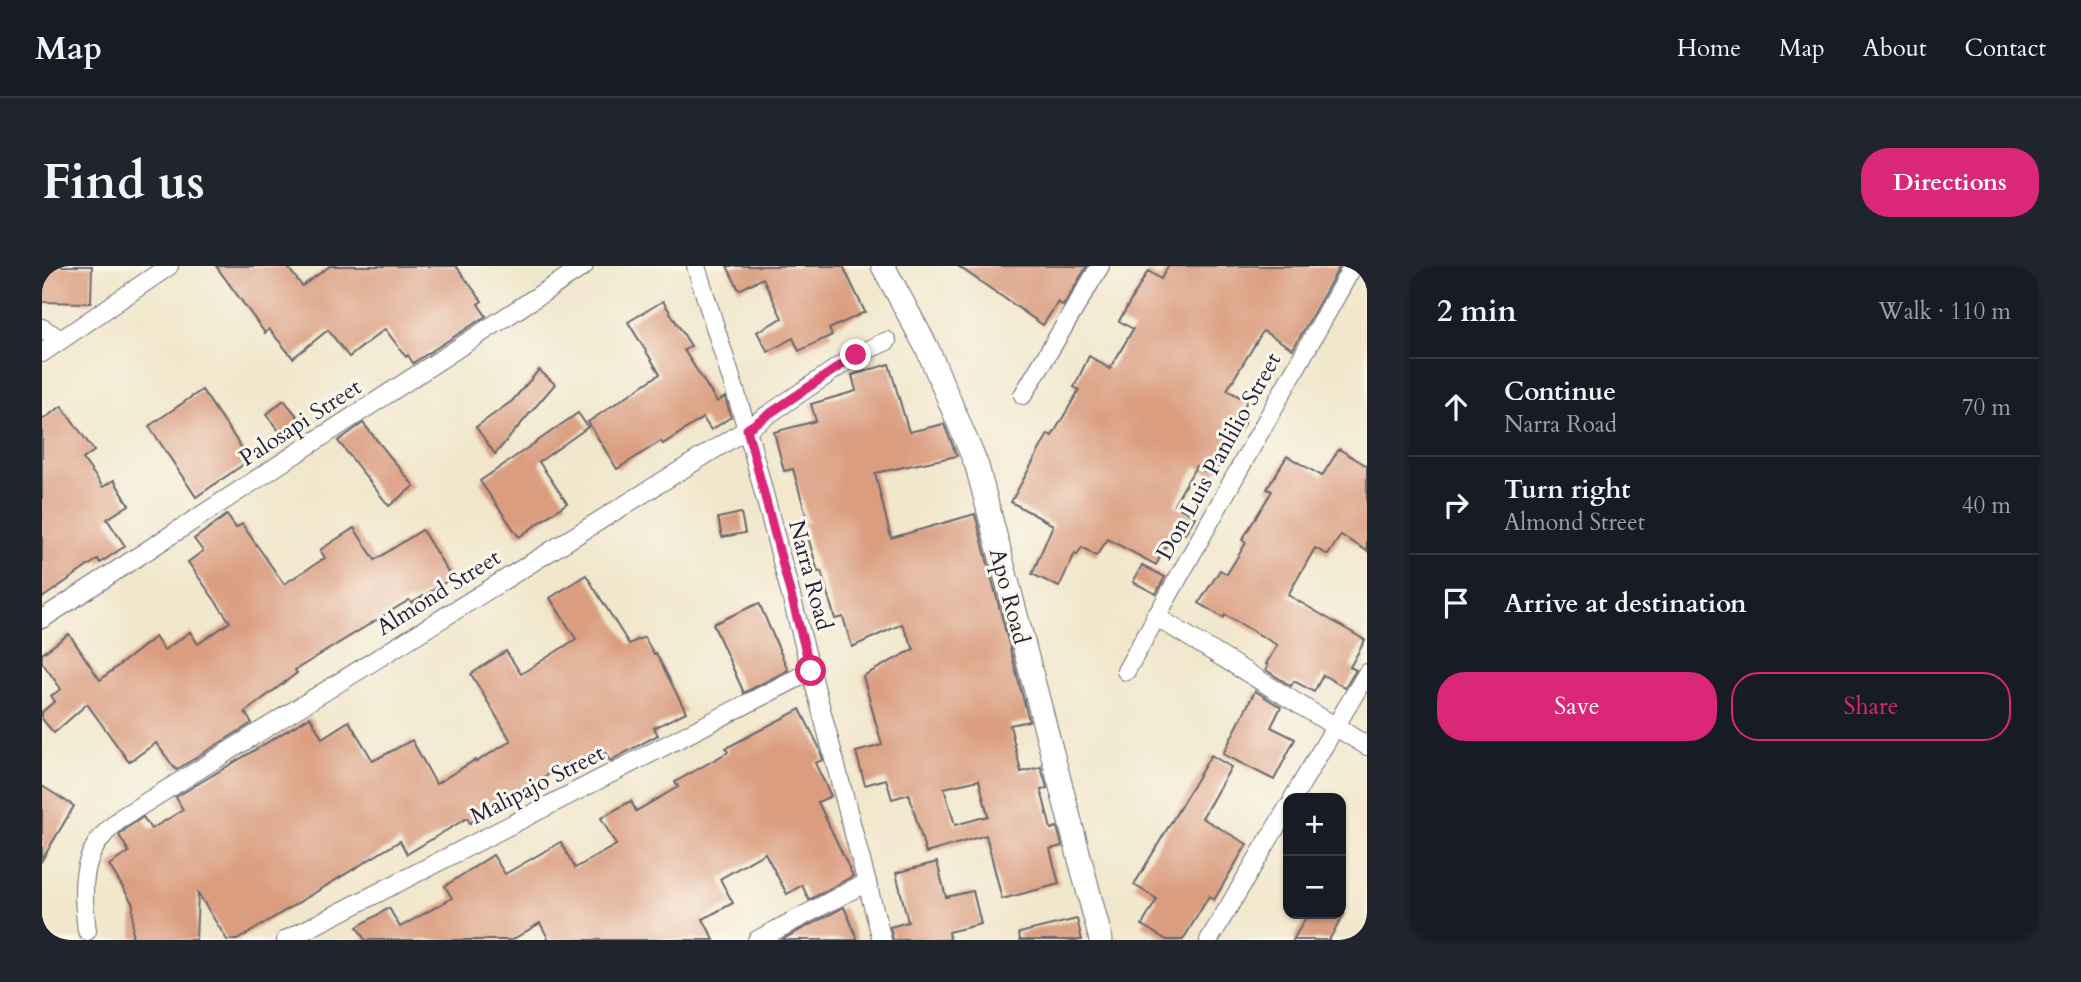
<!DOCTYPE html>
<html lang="en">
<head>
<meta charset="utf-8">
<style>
	:root { --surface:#171b24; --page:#20242c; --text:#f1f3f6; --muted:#9ea1a6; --line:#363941; --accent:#db2777 }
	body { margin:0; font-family:Cardo,serif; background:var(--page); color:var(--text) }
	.controls { position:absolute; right:21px; bottom:21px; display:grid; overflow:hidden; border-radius:14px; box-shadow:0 2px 5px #0004 }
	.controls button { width:63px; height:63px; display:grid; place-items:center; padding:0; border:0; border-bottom:2px solid var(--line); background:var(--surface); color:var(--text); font:35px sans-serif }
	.stop { position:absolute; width:21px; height:21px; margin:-16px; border:5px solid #db2777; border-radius:50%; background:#fff }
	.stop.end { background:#db2777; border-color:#fff; box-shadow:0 2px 7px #0008 }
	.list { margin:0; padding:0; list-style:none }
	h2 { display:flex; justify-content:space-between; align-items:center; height:91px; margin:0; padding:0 28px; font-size:30px }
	h2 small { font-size:23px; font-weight:400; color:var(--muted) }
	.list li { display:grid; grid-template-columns:46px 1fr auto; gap:21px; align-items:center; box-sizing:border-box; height:98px; padding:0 28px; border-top:2px solid var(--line) }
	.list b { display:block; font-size:26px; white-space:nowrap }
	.list p { margin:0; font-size:23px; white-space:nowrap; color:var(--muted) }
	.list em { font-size:23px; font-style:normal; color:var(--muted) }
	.actions { display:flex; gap:14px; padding:21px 28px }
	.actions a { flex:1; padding:16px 0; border:2px solid var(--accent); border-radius:28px; text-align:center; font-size:24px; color:var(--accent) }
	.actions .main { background:var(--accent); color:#fff }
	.icon { flex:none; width:38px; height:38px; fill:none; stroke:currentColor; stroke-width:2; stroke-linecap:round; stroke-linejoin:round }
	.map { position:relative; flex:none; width:1325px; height:674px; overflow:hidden; border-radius:28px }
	header { display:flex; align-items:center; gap:42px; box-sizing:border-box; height:98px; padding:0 35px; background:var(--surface); border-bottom:2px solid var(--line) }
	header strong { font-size:33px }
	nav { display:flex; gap:38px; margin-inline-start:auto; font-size:24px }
	.intro { display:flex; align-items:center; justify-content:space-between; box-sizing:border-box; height:168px; padding:0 42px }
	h1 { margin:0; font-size:49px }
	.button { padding:18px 32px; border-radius:28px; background:var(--accent); color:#fff; font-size:24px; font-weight:700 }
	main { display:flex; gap:42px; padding:0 42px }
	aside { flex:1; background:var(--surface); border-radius:28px; box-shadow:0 2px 5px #0004 }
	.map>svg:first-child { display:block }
	.building { fill:#da9d80; fill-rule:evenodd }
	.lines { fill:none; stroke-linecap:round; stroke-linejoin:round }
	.minor-casing { stroke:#6a676e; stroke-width:20 }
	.tertiary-casing { stroke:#6a676e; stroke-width:25 }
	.minor { stroke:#fff; stroke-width:18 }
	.tertiary { stroke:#fff; stroke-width:23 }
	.route { stroke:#db2777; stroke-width:9 }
	.labels { text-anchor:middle; stroke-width:6; stroke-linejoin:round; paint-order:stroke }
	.street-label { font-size:23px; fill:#22223b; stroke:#fbf7ec }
</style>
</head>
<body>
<header>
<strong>Map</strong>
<nav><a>Home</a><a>Map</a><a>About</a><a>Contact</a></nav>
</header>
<div class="intro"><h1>Find us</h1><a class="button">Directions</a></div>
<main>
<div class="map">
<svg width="1325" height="674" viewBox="0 0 1325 674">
	<rect width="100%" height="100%" fill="#fbf7ec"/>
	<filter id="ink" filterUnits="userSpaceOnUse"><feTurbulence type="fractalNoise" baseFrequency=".0143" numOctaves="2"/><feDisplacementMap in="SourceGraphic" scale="14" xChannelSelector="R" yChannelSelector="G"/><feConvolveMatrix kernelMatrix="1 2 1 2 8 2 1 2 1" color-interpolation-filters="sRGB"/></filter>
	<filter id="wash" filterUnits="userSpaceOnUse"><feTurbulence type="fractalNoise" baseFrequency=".00686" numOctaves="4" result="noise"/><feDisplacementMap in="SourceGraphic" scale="28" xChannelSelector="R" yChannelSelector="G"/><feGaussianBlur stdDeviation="1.57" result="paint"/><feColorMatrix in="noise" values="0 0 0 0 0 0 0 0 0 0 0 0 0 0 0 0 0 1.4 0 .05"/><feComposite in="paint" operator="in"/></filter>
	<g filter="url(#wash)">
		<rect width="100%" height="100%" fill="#f1e7cc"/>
		<g id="blocks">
			<!-- building -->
			<g class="building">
				<polygon points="0,0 50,0 49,37 0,36"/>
				<polygon points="174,0 245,0 260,20 288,0 414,0 440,35 436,38 444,50 371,97 366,89 364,91 343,63 307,91 286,64 251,92 227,63 223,67"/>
				<polygon points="685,0 801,0 823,46 787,63 790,69 757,85 751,72 726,86 715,66 740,52 721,12 697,24"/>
				<polygon points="916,0 1045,0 1021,40 1016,36 1001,59"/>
				<polygon points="1126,0 1298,0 1251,83 1221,65 1185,124 1205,135 1197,150 1204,154 1172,210 1154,200 1132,239 1153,251 1143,268 1133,263 1114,299 1066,273 1054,290 1040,281 1035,289 1033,287 1017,321 990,308 1011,259 969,236 1006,168 1010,170 1037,124 1032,121 1047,90 1068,103 1091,63 1077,55 1106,5 1119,13"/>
				<polygon points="621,35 649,80 642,84 675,136 683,131 689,151 669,164 661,152 621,178 619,175 575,203 546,156 618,108 586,56"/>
				<path d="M847,98L867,166L902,158L915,190L833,207L849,272L933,248L987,455L968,459L979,506L999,501L1005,522L999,524L1009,563L1015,561L1020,580L1008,583L1017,618L960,633L944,569L884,587L867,528L850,533L844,513L823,519L814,486L840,479L821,410L872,383L860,358L810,381L801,351L793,353L779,305L776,306L762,257L766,256L751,203L742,205L732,166L774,155L769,138L814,125L810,109ZM937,514L946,550L913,559L902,522Z"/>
				<polygon points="497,104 513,118 453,188 434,161 470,135"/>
				<polygon points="160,124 208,194 154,231 107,160"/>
				<polygon points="242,134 260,156 242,171 224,149"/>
				<polygon points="20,140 52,185 41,193 61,221 72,214 87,239 65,253 83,280 58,297 56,293 0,332 0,154"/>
				<polygon points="536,147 546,161 497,196 525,237 477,271 438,215"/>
				<polygon points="321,157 372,220 347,240 296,175"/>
				<polygon points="1297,183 1325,200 1325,285 1299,269 1286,289 1273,282 1246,329 1323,374 1308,401 1314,404 1303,422 1281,409 1272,426 1252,415 1249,420 1224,404 1226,399 1224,398 1235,379 1183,349 1181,352 1157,337 1178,304 1185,308 1204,277 1200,274 1230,225 1225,223 1245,190 1280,210"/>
				<polygon points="699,247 703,267 680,271 676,252"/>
				<polygon points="185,249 194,262 200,258 242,318 283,292 278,284 312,262 333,294 380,264 410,312 370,337 367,334 253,404 255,407 203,446 210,457 134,504 114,477 87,496 45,438 12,467 0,453 0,446 13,435 9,430 19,423 0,396 0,388 27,368 58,414 113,371 122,384 148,366 156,378 188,356 146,296 161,285 152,273"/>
				<polygon points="1100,299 1123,311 1114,328 1091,316"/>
				<polygon points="544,309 587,378 602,371 612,388 614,387 644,446 612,462 616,469 568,495 563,486 533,504 527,496 428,557 425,552 365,588 358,575 195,674 185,674 156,627 154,674 97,674 98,672 90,672 91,638 67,599 87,586 77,569 86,561 101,551 109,563 141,544 134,531 268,451 280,472 307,455 331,495 370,474 394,518 433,494 434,496 469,475 429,408 464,385 479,408 534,373 508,332"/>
				<polygon points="717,337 746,404 702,427 671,358"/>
				<polygon points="1213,425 1239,441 1229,461 1253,473 1232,514 1181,488"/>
				<polygon points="758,443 777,481 781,494 773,497 789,530 776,536 811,610 767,634 760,619 745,628 723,587 678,613 691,637 661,653 672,674 507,674 498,657 470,674 323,674 315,661 347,642 358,661 410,632 403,620 451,589 463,608 519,576 533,602 574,579 559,552 589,535 594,545 636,521 633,516 686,486 684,482"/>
				<polygon points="1169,489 1189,501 1160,552 1205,578 1172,634 1167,630 1141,674 1125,674 1100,659 1115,633 1092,619"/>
				<polygon points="0,520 32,540 0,594"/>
				<polygon points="895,596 904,631 931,625 939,658 906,666 908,674 851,674 848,661 866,656 854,607"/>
				<polygon points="802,641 816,674 739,674"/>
				<polygon points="1266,648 1302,648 1287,674 1251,674"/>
				<polygon points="1035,653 1040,674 978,674 977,667"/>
			</g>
		</g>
	</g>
	<g filter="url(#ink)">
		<use href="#blocks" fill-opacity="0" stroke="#6a676e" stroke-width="2"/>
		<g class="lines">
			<defs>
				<g id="minor">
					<polyline points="654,0 705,163 840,674"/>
					<polyline points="0,62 18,73"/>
					<polyline points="0,87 127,0"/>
					<polyline points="981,129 1058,0"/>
					<polyline points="1113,350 1325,480"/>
					<polyline points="0,353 542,0"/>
					<polyline points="1084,405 1311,0"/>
					<polyline points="1251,532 1325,407"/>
					<path d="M45,665C41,633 37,597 60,571C65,564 73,558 79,552L705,163L814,89L845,75"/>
					<polyline points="244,674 769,405"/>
					<polyline points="715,674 825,616"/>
					<polyline points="1167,674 1246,541"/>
				</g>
				<polyline id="tertiary" points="841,0 886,84 935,200 1059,674"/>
			</defs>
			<!-- minor casing -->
			<use href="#minor" class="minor-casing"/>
			<!-- tertiary casing -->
			<use href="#tertiary" class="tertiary-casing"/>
			<!-- minor -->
			<use href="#minor" class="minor"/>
			<!-- tertiary -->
			<use href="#tertiary" class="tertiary"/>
		</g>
	</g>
	<g class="lines" filter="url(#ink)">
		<!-- route -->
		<polyline class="route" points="769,405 705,163 814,89"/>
	</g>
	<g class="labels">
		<!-- street labels -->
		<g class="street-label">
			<text transform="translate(258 156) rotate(-33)" y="8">Palosapi Street</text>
			<text transform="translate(1176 190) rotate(-61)" y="8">Don Luis Panlilio Street</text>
			<text transform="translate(769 309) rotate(75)" y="8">Narra Road</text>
			<text transform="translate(396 326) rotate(-32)" y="8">Almond Street</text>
			<text transform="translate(968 330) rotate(75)" y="8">Apo Road</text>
			<text transform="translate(495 518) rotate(-27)" y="8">Malipajo Street</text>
		</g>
	</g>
</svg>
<div class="controls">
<button>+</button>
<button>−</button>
</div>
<div class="stop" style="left:769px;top:405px"></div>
<div class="stop end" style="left:814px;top:89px"></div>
</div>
<aside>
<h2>2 min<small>Walk · 110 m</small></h2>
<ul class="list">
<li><svg class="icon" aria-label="ahead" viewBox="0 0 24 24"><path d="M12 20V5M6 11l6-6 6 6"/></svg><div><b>Continue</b><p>Narra Road</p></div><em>70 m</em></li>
<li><svg class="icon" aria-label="right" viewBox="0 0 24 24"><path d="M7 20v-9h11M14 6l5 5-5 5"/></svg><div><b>Turn right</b><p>Almond Street</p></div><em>40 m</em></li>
<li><svg class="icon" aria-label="arrive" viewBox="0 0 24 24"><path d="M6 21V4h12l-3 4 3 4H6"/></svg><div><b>Arrive at destination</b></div></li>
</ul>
<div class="actions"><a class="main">Save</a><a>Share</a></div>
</aside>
</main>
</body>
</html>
